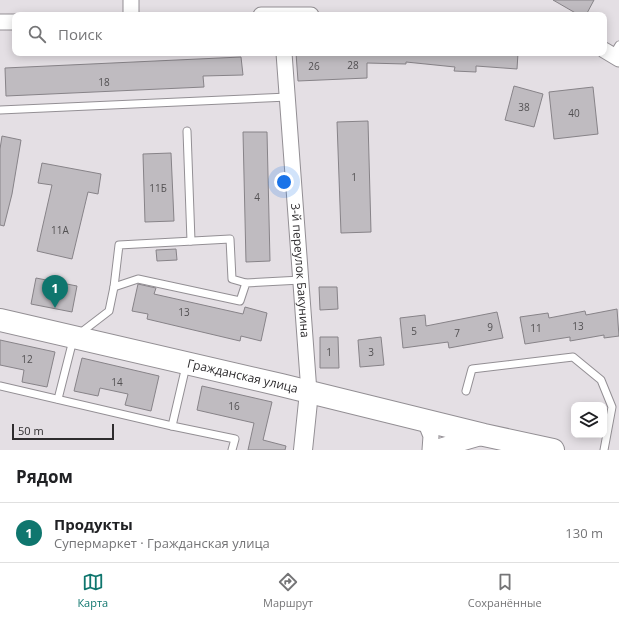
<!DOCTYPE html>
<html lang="ru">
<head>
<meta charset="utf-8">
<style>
	:root { --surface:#fff; --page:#f2f2f2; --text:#202124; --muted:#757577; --line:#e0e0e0; --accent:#0f766e }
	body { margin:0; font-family:"Open Sans",sans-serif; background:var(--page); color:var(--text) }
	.controls { position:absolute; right:12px; bottom:12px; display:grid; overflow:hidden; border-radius:8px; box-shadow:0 2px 10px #0003 }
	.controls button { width:36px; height:36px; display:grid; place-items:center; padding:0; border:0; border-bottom:1px solid var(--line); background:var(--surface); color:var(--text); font:20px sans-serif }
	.scale { position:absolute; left:12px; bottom:10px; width:102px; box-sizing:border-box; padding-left:4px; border:2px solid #2e2c2e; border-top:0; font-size:11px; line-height:14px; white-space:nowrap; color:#2e2c2e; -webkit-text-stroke:3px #e4dfe4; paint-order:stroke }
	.you { position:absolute; left:284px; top:182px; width:14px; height:14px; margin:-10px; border:3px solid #fff; border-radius:50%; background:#1a73e8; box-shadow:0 0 0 6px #1a73e833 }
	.badge { display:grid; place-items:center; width:26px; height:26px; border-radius:50%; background:var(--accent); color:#fff; font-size:13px; font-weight:700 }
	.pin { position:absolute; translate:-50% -33px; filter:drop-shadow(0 1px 2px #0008) }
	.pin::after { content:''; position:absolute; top:21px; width:14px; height:12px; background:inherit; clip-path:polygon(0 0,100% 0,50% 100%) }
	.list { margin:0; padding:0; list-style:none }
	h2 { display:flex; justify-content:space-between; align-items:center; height:52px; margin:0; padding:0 16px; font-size:17px }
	h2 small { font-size:13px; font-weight:400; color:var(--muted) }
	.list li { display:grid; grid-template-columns:26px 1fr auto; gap:12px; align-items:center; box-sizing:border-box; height:60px; padding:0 16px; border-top:1px solid var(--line) }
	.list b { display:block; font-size:15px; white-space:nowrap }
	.list p { margin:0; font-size:13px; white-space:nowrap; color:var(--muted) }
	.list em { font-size:13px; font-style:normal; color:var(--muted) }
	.icon { flex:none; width:22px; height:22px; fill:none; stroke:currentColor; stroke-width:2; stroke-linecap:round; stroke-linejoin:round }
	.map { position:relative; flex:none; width:619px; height:450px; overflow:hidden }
	.search { position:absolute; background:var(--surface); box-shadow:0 2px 10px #0003; left:12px; right:12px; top:12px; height:44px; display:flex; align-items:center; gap:10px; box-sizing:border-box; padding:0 14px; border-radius:8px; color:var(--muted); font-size:15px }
	.sheet { height:112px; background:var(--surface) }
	nav { display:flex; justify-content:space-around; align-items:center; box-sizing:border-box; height:56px; border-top:1px solid var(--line); background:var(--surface); font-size:11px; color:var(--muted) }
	nav a { display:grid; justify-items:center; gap:2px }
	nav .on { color:var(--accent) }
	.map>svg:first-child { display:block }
	.building { fill:#bfbbc0; stroke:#878388 }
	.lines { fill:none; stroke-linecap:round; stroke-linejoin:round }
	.service-casing { stroke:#938f94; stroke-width:9 }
	.minor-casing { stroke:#938f94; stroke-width:17 }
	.tertiary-casing { stroke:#938f94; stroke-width:20 }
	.primary-casing { stroke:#938f94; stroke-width:24 }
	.service { stroke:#fff; stroke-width:7 }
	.minor { stroke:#fff; stroke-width:15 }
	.tertiary { stroke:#fff; stroke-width:18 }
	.primary { stroke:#fff; stroke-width:22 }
	.labels { text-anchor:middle; stroke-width:3; stroke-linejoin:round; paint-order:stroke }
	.number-label { font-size:10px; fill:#525052 }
	.street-label { font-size:12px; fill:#2e2c2e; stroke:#e4dfe4 }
</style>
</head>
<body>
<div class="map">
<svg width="619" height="450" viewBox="0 0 619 450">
	<rect width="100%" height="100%" fill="#e4dfe4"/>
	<!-- building -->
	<g class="building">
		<polygon points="553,0 594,0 586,15 579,15"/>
		<polygon points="296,53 518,53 517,69 476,66 476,72 454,71 455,67 406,62 406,64 367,63 367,78 298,81"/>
		<polygon points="241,57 243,75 203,76 204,87 6,96 5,68"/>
		<polygon points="514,86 543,94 534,127 505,120"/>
		<polygon points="593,87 598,134 554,139 549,92"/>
		<polygon points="368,121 371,232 341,233 337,122"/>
		<polygon points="243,132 267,132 270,261 246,262"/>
		<polygon points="2,136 21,140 12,194 4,226 0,225 0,149"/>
		<polygon points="171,153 174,221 145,222 143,154"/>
		<polygon points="42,163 101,174 98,194 88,192 72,259 37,251 52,185 38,183"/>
		<polygon points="176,249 177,260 157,261 156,250"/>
		<polygon points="36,278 77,286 72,312 31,304"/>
		<polygon points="138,284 156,288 154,294 243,314 245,307 267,313 261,341 241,336 240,341 147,319 148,314 132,311"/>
		<polygon points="319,287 337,287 338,309 320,310"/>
		<polygon points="617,309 619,336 604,338 604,335 570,341 570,337 525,344 520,317 548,313 549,318 585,311 586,315"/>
		<polygon points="497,312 503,338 449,348 448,342 403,348 400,318 425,315 426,326"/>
		<polygon points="320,337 338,337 339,368 320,368"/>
		<polygon points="381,337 384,365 360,367 358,340"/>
		<polygon points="0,340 55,352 47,387 22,382 24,370 0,365"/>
		<polygon points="82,358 159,376 151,411 125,405 128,394 100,388 98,396 74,391"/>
		<polygon points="202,386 272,402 263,440 286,446 285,450 248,450 254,423 197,410"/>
	</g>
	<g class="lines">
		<defs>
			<g id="service">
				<polyline points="613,55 619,45"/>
				<polyline points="0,110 288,97"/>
				<polyline points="187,131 191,241"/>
				<polyline points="114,287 119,245 230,239 232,279 246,283"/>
				<polyline points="79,334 109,311 114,287 138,279 240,301 246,283 301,280"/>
				<polyline points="0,386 172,426 235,439 232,450"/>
				<polyline points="466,391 472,369 573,357 601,380 612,407 604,450"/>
				<polyline points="58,399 73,340"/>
				<polyline points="172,426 186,366"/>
			</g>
			<g id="minor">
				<polyline points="131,0 131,15"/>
				<polyline points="261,15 311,15"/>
				<polyline points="0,22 15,22"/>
				<polyline points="604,50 619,59"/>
				<path id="s1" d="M284,53L309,392"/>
				<polyline points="425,421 431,436 430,450"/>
			</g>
			<g id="tertiary">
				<polyline points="303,450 309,392"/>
				<polyline points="433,450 484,435"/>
			</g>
			<g id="primary">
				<path id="s2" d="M0,320L281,385L484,435L553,450"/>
			</g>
		</defs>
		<!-- service casing -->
		<use href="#service" class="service-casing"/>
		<!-- minor casing -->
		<use href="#minor" class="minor-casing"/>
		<!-- tertiary casing -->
		<use href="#tertiary" class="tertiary-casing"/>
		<!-- primary casing -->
		<use href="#primary" class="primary-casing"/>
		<!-- service -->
		<use href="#service" class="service"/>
		<!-- minor -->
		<use href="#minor" class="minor"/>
		<!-- tertiary -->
		<use href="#tertiary" class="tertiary"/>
		<!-- primary -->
		<use href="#primary" class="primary"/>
	</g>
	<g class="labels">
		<!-- number labels -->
		<g class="number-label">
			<text x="353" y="69">28</text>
			<text x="314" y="70">26</text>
			<text x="104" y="86">18</text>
			<text x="524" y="111">38</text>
			<text x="574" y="117">40</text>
			<text x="354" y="181">1</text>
			<text x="158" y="192">11Б</text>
			<text x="257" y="201">4</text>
			<text x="60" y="234">11А</text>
			<text x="184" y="316">13</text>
			<text x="578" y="330">13</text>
			<text x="490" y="331">9</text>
			<text x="536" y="332">11</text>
			<text x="414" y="335">5</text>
			<text x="457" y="337">7</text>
			<text x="329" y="356">1</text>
			<text x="371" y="356">3</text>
			<text x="27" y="363">12</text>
			<text x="117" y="386">14</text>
			<text x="234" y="410">16</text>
		</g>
		<!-- street labels -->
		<g class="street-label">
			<text dy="4" stroke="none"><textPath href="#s1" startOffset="218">3-й переулок Бакунина</textPath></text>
			<text dy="4" stroke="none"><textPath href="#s2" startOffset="249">Гражданская улица</textPath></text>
		</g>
	</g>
</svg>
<div class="controls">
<button><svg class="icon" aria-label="layers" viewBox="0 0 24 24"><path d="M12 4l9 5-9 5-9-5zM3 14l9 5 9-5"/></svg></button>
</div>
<div class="scale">50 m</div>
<div class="you"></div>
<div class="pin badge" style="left:55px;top:308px">1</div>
<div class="search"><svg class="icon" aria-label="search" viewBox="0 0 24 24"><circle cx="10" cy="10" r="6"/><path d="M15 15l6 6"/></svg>Поиск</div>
</div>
<section class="sheet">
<h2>Рядом<small></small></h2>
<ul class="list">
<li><span class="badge">1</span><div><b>Продукты</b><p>Супермаркет · Гражданская улица</p></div><em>130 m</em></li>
</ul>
</section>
<nav>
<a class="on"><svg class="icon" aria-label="map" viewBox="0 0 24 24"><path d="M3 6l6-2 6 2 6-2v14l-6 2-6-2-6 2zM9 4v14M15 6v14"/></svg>Карта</a>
<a><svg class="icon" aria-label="directions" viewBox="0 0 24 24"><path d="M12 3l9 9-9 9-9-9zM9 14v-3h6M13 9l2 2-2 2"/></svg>Маршрут</a>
<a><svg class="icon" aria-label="saved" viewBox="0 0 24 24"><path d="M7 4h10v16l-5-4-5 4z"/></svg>Сохранённые</a>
</nav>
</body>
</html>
